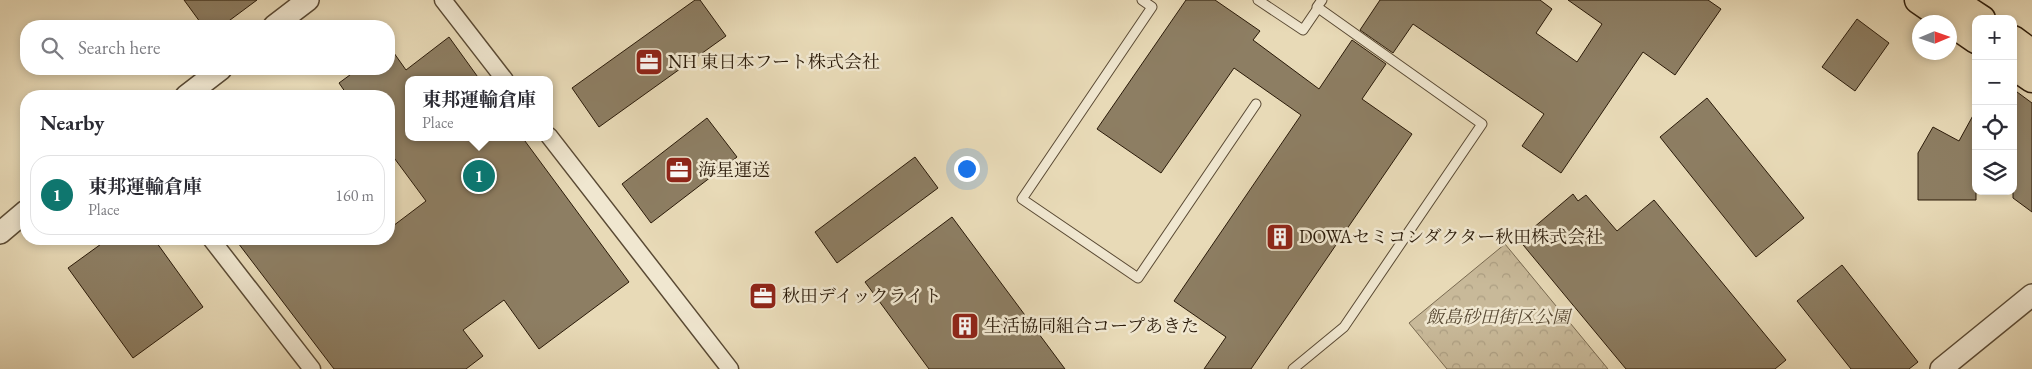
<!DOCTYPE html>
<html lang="en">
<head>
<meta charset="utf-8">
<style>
	:root { --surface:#fff; --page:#f2f2f3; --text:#2b2b33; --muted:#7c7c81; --line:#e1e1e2; --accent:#0f766e }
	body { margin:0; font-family:"EB Garamond","Noto Serif JP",serif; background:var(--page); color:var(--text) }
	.controls { position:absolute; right:15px; top:15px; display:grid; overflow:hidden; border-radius:10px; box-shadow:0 2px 8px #0003 }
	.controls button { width:45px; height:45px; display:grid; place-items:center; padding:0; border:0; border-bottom:1px solid var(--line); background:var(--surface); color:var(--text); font:25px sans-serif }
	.compass { position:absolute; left:1912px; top:15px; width:45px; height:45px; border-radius:50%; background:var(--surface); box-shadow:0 2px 8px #0003; rotate:88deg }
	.you { position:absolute; left:966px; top:168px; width:18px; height:18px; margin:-12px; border:4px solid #fff; border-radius:50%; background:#1a73e8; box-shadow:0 0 0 8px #1a73e833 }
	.badge { display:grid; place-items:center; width:32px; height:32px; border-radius:50%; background:var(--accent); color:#fff; font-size:16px; font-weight:700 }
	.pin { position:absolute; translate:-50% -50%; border:2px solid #fff; box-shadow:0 1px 5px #0006 }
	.popup { position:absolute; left:405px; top:76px; width:148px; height:65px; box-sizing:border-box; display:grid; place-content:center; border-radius:10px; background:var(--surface); filter:drop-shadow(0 1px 4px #0005); font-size:16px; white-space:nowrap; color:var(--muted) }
	.popup b { font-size:19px; color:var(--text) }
	.popup::after { content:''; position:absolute; left:50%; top:100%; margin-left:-10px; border:10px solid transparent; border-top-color:var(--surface) }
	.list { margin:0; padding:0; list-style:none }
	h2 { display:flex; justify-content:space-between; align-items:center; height:65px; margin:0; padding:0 20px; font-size:21px }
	h2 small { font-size:16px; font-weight:400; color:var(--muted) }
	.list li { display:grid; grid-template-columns:32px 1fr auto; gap:15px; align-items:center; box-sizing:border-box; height:80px; margin:0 10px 10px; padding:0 10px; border:1px solid var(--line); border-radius:20px }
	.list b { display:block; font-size:19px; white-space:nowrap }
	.list p { margin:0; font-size:16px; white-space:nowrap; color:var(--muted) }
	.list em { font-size:16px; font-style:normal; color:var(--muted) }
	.icon { flex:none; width:28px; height:28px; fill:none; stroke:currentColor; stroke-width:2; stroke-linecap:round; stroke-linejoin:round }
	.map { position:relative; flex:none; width:2032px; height:369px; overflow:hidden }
	.search { position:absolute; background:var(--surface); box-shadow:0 2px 8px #0003; left:20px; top:20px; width:375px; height:55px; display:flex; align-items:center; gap:12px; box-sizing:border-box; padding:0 18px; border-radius:20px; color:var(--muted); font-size:19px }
	.panel { position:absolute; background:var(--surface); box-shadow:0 2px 8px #0003; left:20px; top:90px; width:375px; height:155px; border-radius:20px }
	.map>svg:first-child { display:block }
	.park { fill:url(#park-crowns); stroke:#796a51 }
	.building { fill:#8d7e63; stroke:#2a1a09 }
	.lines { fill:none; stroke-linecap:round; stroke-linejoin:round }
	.service-casing { stroke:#5a4a34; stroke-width:11 }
	.minor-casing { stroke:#5a4a34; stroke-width:19 }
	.tertiary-casing { stroke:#5a4a34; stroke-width:24 }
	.primary-casing { stroke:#2a1a09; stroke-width:29 }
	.service { stroke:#f0e7d0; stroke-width:9 }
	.minor { stroke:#f0e7d0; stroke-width:16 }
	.tertiary { stroke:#f0e7d0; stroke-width:21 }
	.primary { stroke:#e8dab7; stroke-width:26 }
	.labels { text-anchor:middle; stroke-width:5; stroke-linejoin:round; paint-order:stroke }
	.poi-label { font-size:18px; fill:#2a1a09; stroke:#f0e7d0; text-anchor:start }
	.park-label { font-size:18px; font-style:italic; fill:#594a34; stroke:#f0e7d0 }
</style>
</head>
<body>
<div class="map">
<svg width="2032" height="369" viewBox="0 0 2032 369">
	<defs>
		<pattern id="park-crowns" width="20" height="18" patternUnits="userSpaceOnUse" patternTransform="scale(1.25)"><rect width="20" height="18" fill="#c8b999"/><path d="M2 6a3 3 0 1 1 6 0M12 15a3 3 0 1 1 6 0" fill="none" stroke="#ac9e82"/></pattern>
	</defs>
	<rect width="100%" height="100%" fill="#e8dab7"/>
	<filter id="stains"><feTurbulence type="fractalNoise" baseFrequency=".004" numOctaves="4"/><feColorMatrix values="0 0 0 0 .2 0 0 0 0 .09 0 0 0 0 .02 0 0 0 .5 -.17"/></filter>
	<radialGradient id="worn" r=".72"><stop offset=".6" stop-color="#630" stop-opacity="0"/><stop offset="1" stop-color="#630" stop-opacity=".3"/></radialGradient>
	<!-- park -->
	<polygon class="park" points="1505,244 1608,369 1447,369 1409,323"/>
	<!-- building -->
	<g class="building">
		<polygon points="184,0 257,0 222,26 203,26"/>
		<polygon points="695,0 700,0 726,36 599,127 572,88"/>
		<polygon points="1186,0 1215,0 1260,31 1253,40 1319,89 1352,40 1386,64 1362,99 1412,134 1251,369 1204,369 1226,337 1174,301 1301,115 1234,68 1161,173 1097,129"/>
		<polygon points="1380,0 1540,0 1552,9 1536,33 1577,62 1602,24 1568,0 1708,0 1721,9 1675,75 1643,52 1561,173 1522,146 1544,114 1413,24 1393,53 1360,30"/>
		<polygon points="1857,19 1889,43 1855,91 1822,67"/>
		<polygon points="449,37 480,80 409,80 409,137 522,137 629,282 539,349 504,300 463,330 483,356 466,369 334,369 235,239 389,239 389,229 426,201 389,151 389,96 348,96 339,83 358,69 389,69 389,46 406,70"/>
		<polygon points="2013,89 2032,103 2032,212 2013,198"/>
		<polygon points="1707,98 1804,218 1756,257 1660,137"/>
		<polygon points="1976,110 1976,200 1918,200 1918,153 1933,127 1959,141"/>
		<polygon points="707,118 737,157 651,223 622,184"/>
		<polygon points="915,157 938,188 837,263 815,232"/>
		<polygon points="1573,194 1578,201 1586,195 1617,231 1654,200 1786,360 1775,369 1626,369 1519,240"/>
		<polygon points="952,217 1065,369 929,369 865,282"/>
		<polygon points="108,239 154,239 203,307 133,358 68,268"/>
		<polygon points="1842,265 1918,362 1909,369 1851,369 1797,301"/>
	</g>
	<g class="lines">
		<defs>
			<g id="service">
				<polyline points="1142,0 1152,7 1022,199 1138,278 1256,104"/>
				<polyline points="1258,0 1303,30 1318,8"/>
				<polyline points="1293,369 1344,327 1482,124 1317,7 1322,0"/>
			</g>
			<g id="minor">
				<polyline points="443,0 505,80"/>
				<polyline points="549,136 730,369"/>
				<polyline points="211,239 312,369"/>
			</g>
			<g id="tertiary">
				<polyline points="274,26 308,0"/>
				<polyline points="186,96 221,69"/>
				<polyline points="0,233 26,211"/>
				<polyline points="1941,369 2032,295"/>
			</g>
			<g id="primary">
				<polyline points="1918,0 1976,40"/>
				<polyline points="1953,0 1982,19"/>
				<polyline points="2013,39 2032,53"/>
				<polyline points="2013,66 2032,79"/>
			</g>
		</defs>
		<!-- service casing -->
		<use href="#service" class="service-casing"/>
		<!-- minor casing -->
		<use href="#minor" class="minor-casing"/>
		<!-- tertiary casing -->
		<use href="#tertiary" class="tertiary-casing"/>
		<!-- primary casing -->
		<use href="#primary" class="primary-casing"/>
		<!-- service -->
		<use href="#service" class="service"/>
		<!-- minor -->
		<use href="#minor" class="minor"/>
		<!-- tertiary -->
		<use href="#tertiary" class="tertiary"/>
		<!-- primary -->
		<use href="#primary" class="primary"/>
	</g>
	<!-- icons -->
	<defs>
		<symbol id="office-square" viewBox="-11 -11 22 22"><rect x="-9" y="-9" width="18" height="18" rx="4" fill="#8f2418" stroke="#f0e7d0"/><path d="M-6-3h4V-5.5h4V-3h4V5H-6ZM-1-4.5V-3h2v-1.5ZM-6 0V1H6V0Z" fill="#fff"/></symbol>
		<symbol id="building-square" viewBox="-11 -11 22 22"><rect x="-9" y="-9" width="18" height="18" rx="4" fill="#8f2418" stroke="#f0e7d0"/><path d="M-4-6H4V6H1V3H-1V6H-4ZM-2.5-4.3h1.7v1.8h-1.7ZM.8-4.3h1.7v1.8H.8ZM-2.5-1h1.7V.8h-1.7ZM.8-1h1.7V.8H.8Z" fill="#fff"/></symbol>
	</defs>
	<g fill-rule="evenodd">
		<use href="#office-square" x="633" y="46" width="32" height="32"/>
		<use href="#office-square" x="663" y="154" width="32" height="32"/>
		<use href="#building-square" x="1264" y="221" width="32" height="32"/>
		<use href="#office-square" x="747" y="280" width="32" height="32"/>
		<use href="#building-square" x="949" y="310" width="32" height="32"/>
	</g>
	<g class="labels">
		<!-- poi labels -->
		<g class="poi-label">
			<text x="668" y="68">NH 東日本フート株式会社</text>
			<text x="698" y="176">海星運送</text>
			<text x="1299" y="243">DOWAセミコンダクター秋田株式会社</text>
			<text x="782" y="302">秋田デイックライト</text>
			<text x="984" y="332">生活協同組合コープあきた</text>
		</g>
		<!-- park labels -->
		<g class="park-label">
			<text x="1498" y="323">飯島砂田街区公園</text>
		</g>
	</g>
	<rect width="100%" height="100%" filter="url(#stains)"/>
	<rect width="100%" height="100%" fill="url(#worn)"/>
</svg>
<div class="controls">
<button>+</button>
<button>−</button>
<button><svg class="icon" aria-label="locate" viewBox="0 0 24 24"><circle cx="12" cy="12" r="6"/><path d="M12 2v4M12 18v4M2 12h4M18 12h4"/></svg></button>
<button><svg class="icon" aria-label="layers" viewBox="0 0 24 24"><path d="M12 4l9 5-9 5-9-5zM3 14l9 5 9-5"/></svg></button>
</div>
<svg class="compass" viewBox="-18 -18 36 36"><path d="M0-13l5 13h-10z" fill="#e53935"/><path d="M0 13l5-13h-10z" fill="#7c7c81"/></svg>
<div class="you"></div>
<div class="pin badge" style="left:479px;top:176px">1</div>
<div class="popup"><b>東邦運輸倉庫</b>Place</div>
<div class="search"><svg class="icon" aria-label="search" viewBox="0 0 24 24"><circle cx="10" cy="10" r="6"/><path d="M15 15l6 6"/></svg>Search here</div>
<section class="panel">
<h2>Nearby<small></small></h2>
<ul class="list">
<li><span class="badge">1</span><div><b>東邦運輸倉庫</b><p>Place</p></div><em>160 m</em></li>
</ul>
</section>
</div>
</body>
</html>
